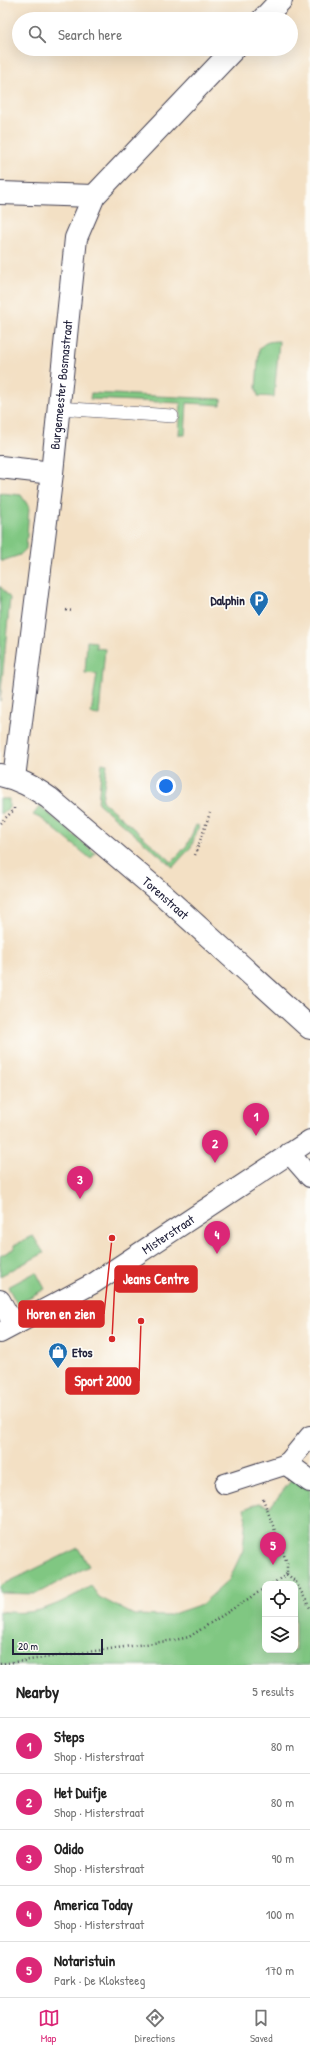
<!DOCTYPE html>
<html lang="en">
<head>
<meta charset="utf-8">
<style>
	:root { --surface:#fff; --page:#f6f6f6; --text:#222; --muted:#767676; --line:#e0e0e0; --accent:#db2777 }
	body { margin:0; font-family:"Patrick Hand",sans-serif; background:var(--page); color:var(--text) }
	.controls { position:absolute; right:12px; bottom:12px; display:grid; overflow:hidden; border-radius:8px; box-shadow:0 4px 16px #0002 }
	.controls button { width:36px; height:36px; display:grid; place-items:center; padding:0; border:0; border-bottom:1px solid var(--line); background:var(--surface); color:var(--text); font:20px sans-serif }
	.scale { position:absolute; left:12px; bottom:10px; width:91px; box-sizing:border-box; padding-left:4px; border:2px solid #22223b; border-top:0; font-size:11px; line-height:14px; white-space:nowrap; color:#22223b; -webkit-text-stroke:3px #fdfcf7; paint-order:stroke }
	.you { position:absolute; left:166px; top:786px; width:14px; height:14px; margin:-10px; border:3px solid #fff; border-radius:50%; background:#1a73e8; box-shadow:0 0 0 6px #1a73e833 }
	.badge { display:grid; place-items:center; width:26px; height:26px; border-radius:50%; background:var(--accent); color:#fff; font-size:13px; font-weight:700 }
	.pin { position:absolute; translate:-50% -33px; filter:drop-shadow(0 1px 2px #0008) }
	.pin::after { content:''; position:absolute; top:21px; width:14px; height:12px; background:inherit; clip-path:polygon(0 0,100% 0,50% 100%) }
	.list { margin:0; padding:0; list-style:none }
	h2 { display:flex; justify-content:space-between; align-items:center; height:52px; margin:0; padding:0 16px; font-size:17px }
	h2 small { font-size:13px; font-weight:400; color:var(--muted) }
	.list li { display:grid; grid-template-columns:26px 1fr auto; gap:12px; align-items:center; box-sizing:border-box; height:56px; padding:0 16px; border-top:1px solid var(--line) }
	.list b { display:block; font-size:15px; white-space:nowrap }
	.list p { margin:0; font-size:13px; white-space:nowrap; color:var(--muted) }
	.list em { font-size:13px; font-style:normal; color:var(--muted) }
	.icon { flex:none; width:22px; height:22px; fill:none; stroke:currentColor; stroke-width:2; stroke-linecap:round; stroke-linejoin:round }
	.map { position:relative; flex:none; width:310px; height:1665px; overflow:hidden }
	.search { position:absolute; background:var(--surface); box-shadow:0 4px 16px #0002; left:12px; right:12px; top:12px; height:44px; display:flex; align-items:center; gap:10px; box-sizing:border-box; padding:0 14px; border-radius:22px; color:var(--muted); font-size:15px }
	.sheet { height:332px; background:var(--surface) }
	nav { display:flex; justify-content:space-around; align-items:center; box-sizing:border-box; height:56px; border-top:1px solid var(--line); background:var(--surface); font-size:11px; color:var(--muted) }
	nav a { display:grid; justify-items:center; gap:2px }
	nav .on { color:var(--accent) }
	.map>svg:first-child { display:block }
	.green { fill:#80c782; stroke:#51745e; fill-rule:evenodd }
	.lines { fill:none; stroke-linecap:round; stroke-linejoin:round }
	.service-casing { stroke:#413e50; stroke-width:14 }
	.pedestrian-casing { stroke:#413e50; stroke-width:22 }
	.minor-casing { stroke:#413e50; stroke-width:24 }
	.path { stroke:#413e50; stroke-width:2.5; stroke-dasharray:1 3; stroke-linecap:butt }
	.service { stroke:#fff; stroke-width:13 }
	.pedestrian { stroke:#fff; stroke-width:20 }
	.minor { stroke:#fff; stroke-width:22 }
	.labels { text-anchor:middle; stroke-width:3.5; stroke-linejoin:round; paint-order:stroke }
	.street-label { font-size:13px; fill:#22223b; stroke:#fdfcf7 }
	.poi-label { font-size:13px; font-weight:bold; fill:#22223b; stroke:#fdfcf7; text-anchor:end }
	.leader { fill:none; stroke:#d62828; stroke-width:1.5 }
	.callout-dot { fill:#d62828; stroke:#fdfcf7; stroke-width:1.5 }
	.callout { fill:#d62828; stroke:#d62828; stroke-width:1.5 }
	.callout-label { font-size:14px; text-anchor:middle; font-weight:bold; fill:#fff }
</style>
</head>
<body>
<div class="map">
<svg width="310" height="1665" viewBox="0 0 310 1665">
	<rect width="100%" height="100%" fill="#fdfcf7"/>
	<filter id="ink" filterUnits="userSpaceOnUse"><feTurbulence type="fractalNoise" baseFrequency=".025" numOctaves="2"/><feDisplacementMap in="SourceGraphic" scale="8" xChannelSelector="R" yChannelSelector="G"/><feConvolveMatrix kernelMatrix="1 2 1 2 8 2 1 2 1" color-interpolation-filters="sRGB"/></filter>
	<filter id="wash" filterUnits="userSpaceOnUse"><feTurbulence type="fractalNoise" baseFrequency=".012" numOctaves="4" result="noise"/><feDisplacementMap in="SourceGraphic" scale="16" xChannelSelector="R" yChannelSelector="G"/><feGaussianBlur stdDeviation="0.9" result="paint"/><feColorMatrix in="noise" values="0 0 0 0 0 0 0 0 0 0 0 0 0 0 0 0 0 1.4 0 .05"/><feComposite in="paint" operator="in"/></filter>
	<g filter="url(#wash)">
		<rect width="100%" height="100%" fill="#f3e0c4"/>
		<!-- green -->
		<g class="green">
			<path d="M279,341L274,397L258,396L256,388L259,350C263,342 270,341 279,341Z"/>
			<polygon points="91,393 221,399 221,405 187,403 185,435 179,435 181,403 90,399"/>
			<polygon points="0,493 21,495 29,507 26,549 20,555 2,561 0,561"/>
			<polygon points="0,586 10,598 0,701"/>
			<polygon points="87,641 96,642 96,648 105,649 99,715 91,714 97,674 85,673"/>
			<polygon points="102,763 107,764 102,801 172,862 187,845 196,825 199,826 191,847 173,867 98,803"/>
			<polygon points="0,799 9,799 9,808 0,814"/>
			<polygon points="40,806 95,853 91,859 42,819 33,815"/>
			<polygon points="33,1236 44,1253 0,1276 0,1256 15,1248 14,1245"/>
			<polygon points="36,1272 45,1289 17,1304 8,1287"/>
			<path d="M293,1478L310,1490V1665H0V1611C38,1617 59,1604 91,1586L99,1597L134,1615L167,1616L202,1604L229,1580L243,1550L246,1515L244,1509L259,1503L270,1507ZM265,1584H295V1650H265Z"/>
			<polygon points="78,1548 89,1566 36,1594 0,1593 0,1586"/>
		</g>
	</g>
	<g filter="url(#ink)">
		<g class="lines">
			<defs>
				<polyline id="service" points="58,408 172,416"/>
				<g id="pedestrian">
					<polyline points="289,1153 310,1177"/>
					<polyline points="0,1300 14,1325"/>
					<path id="s1" d="M0,1333L94,1283L310,1140"/>
					<polyline points="225,1484 287,1464 310,1436"/>
				</g>
				<g id="minor">
					<polyline points="263,19 281,0"/>
					<polyline points="0,193 94,196"/>
					<polyline points="0,467 52,473"/>
					<path id="s2" d="M0,775C19,779 33,787 49,798L162,894L310,1028"/>
					<path id="s3" d="M14,778L52,473L76,238L94,196L234,49"/>
					<polyline points="287,1464 310,1481"/>
				</g>
			</defs>
			<!-- service casing -->
			<use href="#service" class="service-casing"/>
			<!-- pedestrian casing -->
			<use href="#pedestrian" class="pedestrian-casing"/>
			<!-- minor casing -->
			<use href="#minor" class="minor-casing"/>
			<!-- path -->
			<g class="path">
				<polyline points="66,610 73,611"/>
				<polyline points="0,823 14,810 14,807"/>
				<polyline points="195,855 210,813"/>
				<polyline points="263,1499 287,1563 287,1574 272,1584"/>
				<polyline points="287,1574 296,1582 310,1608"/>
				<polyline points="0,1664 175,1640 189,1637 265,1588"/>
			</g>
			<!-- service -->
			<use href="#service" class="service"/>
			<!-- pedestrian -->
			<use href="#pedestrian" class="pedestrian"/>
			<!-- minor -->
			<use href="#minor" class="minor"/>
		</g>
	</g>
	<!-- icons -->
	<defs>
		<symbol id="parking-pin" viewBox="-11 -11 22 30"><path d="M0 17L-7.5 6A9.5 9.5 0 1 1 7.5 6Z" fill="#1f6fb2" stroke="#fdfcf7"/><path d="M-3.5-5.5H1a3.5 3.5 0 0 1 0 7H-1V5.5H-3.5ZM-1-3.4V-.6H.8a1.4 1.4 0 0 0 0-2.8Z" fill="#fff"/></symbol>
		<symbol id="shop-pin" viewBox="-11 -11 22 30"><path d="M0 17L-7.5 6A9.5 9.5 0 1 1 7.5 6Z" fill="#1f6fb2" stroke="#fdfcf7"/><path d="M-5-2.5h2.3a2.7 3.5 0 0 1 5.4 0H5L5.5 6h-11ZM-1.5-2.5h3a1.5 2.3 0 0 0-3 0Z" fill="#fff"/></symbol>
	</defs>
	<g fill-rule="evenodd">
		<use href="#parking-pin" x="248" y="589" width="22" height="30"/>
		<use href="#shop-pin" x="47" y="1341" width="22" height="30"/>
	</g>
	<g class="labels">
		<!-- street labels -->
		<g class="street-label">
			<text dy="5" stroke="none"><textPath href="#s3" startOffset="396">Burgemeester Bosmastraat</textPath></text>
			<text dy="5" stroke="none"><textPath href="#s2" startOffset="208">Torenstraat</textPath></text>
			<text dy="5" stroke="none"><textPath href="#s1" startOffset="195">Misterstraat</textPath></text>
		</g>
		<!-- poi labels -->
		<g class="poi-label">
			<text x="245" y="605">Dalphin</text>
			<text x="72" y="1357" text-anchor="start">Etos</text>
		</g>
	</g>
	<!-- callouts -->
	<path class="leader" d="M112 1339L115 1279M112 1238L104 1314M141 1321L139 1381"/>
	<g class="callout-dot">
		<circle cx="112" cy="1339" r="4"/>
		<circle cx="112" cy="1238" r="4"/>
		<circle cx="141" cy="1321" r="4"/>
	</g>
	<g class="callout">
		<rect x="115" y="1266" width="82" height="26" rx="4"/>
		<rect x="19" y="1301" width="85" height="26" rx="4"/>
		<rect x="66" y="1368" width="73" height="26" rx="4"/>
	</g>
	<g class="callout-label">
		<text x="156" y="1284">Jeans Centre</text>
		<text x="61" y="1319">Horen en zien</text>
		<text x="103" y="1386">Sport 2000</text>
	</g>
</svg>
<div class="controls">
<button><svg class="icon" aria-label="locate" viewBox="0 0 24 24"><circle cx="12" cy="12" r="6"/><path d="M12 2v4M12 18v4M2 12h4M18 12h4"/></svg></button>
<button><svg class="icon" aria-label="layers" viewBox="0 0 24 24"><path d="M12 4l9 5-9 5-9-5zM3 14l9 5 9-5"/></svg></button>
</div>
<div class="scale">20 m</div>
<div class="you"></div>
<div class="pin badge" style="left:256px;top:1136px">1</div>
<div class="pin badge" style="left:215px;top:1163px">2</div>
<div class="pin badge" style="left:80px;top:1199px">3</div>
<div class="pin badge" style="left:217px;top:1254px">4</div>
<div class="pin badge" style="left:273px;top:1565px">5</div>
<div class="search"><svg class="icon" aria-label="search" viewBox="0 0 24 24"><circle cx="10" cy="10" r="6"/><path d="M15 15l6 6"/></svg>Search here</div>
</div>
<section class="sheet">
<h2>Nearby<small>5 results</small></h2>
<ul class="list">
<li><span class="badge">1</span><div><b>Steps</b><p>Shop · Misterstraat</p></div><em>80 m</em></li>
<li><span class="badge">2</span><div><b>Het Duifje</b><p>Shop · Misterstraat</p></div><em>80 m</em></li>
<li><span class="badge">3</span><div><b>Odido</b><p>Shop · Misterstraat</p></div><em>90 m</em></li>
<li><span class="badge">4</span><div><b>America Today</b><p>Shop · Misterstraat</p></div><em>100 m</em></li>
<li><span class="badge">5</span><div><b>Notaristuin</b><p>Park · De Kloksteeg</p></div><em>170 m</em></li>
</ul>
</section>
<nav>
<a class="on"><svg class="icon" aria-label="map" viewBox="0 0 24 24"><path d="M3 6l6-2 6 2 6-2v14l-6 2-6-2-6 2zM9 4v14M15 6v14"/></svg>Map</a>
<a><svg class="icon" aria-label="directions" viewBox="0 0 24 24"><path d="M12 3l9 9-9 9-9-9zM9 14v-3h6M13 9l2 2-2 2"/></svg>Directions</a>
<a><svg class="icon" aria-label="saved" viewBox="0 0 24 24"><path d="M7 4h10v16l-5-4-5 4z"/></svg>Saved</a>
</nav>
</body>
</html>
